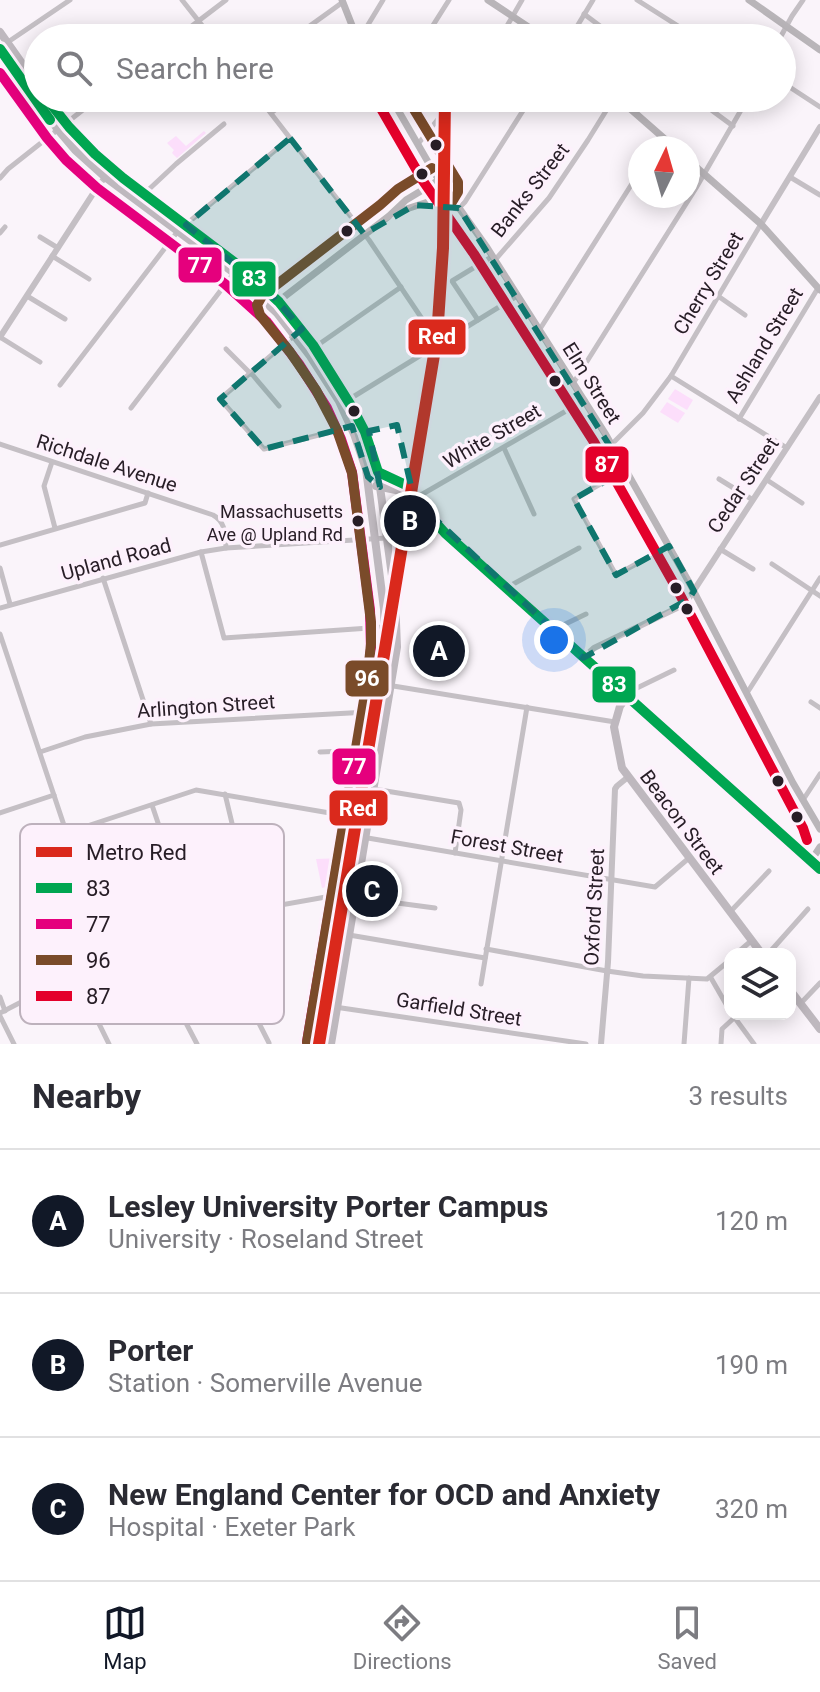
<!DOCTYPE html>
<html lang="en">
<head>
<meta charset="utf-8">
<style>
	:root { --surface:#fff; --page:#f2f2f3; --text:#2b2b33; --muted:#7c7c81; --line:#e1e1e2; --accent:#111827 }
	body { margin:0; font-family:Roboto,sans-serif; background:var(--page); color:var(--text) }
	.controls { position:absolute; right:24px; bottom:24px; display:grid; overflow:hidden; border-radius:16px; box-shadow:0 4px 20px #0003 }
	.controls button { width:72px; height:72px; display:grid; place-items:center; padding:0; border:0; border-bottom:2px solid var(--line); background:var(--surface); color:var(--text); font:40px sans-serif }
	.compass { position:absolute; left:628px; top:136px; width:72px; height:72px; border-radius:50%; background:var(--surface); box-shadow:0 4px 20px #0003; rotate:5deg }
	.you { position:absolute; left:554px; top:640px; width:28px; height:28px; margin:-20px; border:6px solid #fff; border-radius:50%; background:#1a73e8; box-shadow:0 0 0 12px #1a73e833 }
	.badge { display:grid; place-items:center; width:52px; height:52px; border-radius:50%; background:var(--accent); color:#fff; font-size:26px; font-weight:700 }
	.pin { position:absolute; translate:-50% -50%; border:4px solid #fff; box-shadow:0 2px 8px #0006 }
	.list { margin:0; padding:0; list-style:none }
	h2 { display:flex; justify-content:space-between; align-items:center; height:104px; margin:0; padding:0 32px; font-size:34px }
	h2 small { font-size:26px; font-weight:400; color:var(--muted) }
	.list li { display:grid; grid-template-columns:52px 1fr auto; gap:24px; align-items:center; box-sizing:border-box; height:144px; padding:0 32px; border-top:2px solid var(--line) }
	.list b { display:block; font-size:30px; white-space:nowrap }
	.list p { margin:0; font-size:26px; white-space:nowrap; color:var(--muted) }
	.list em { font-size:26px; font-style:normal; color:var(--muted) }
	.icon { flex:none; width:44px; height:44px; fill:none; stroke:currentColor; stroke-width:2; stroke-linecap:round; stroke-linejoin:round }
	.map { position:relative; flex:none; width:820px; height:1044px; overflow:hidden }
	.search { position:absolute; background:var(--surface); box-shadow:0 4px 20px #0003; left:24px; right:24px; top:24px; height:88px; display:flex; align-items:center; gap:20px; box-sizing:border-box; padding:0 28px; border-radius:44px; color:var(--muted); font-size:30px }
	.sheet { height:536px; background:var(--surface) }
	nav { display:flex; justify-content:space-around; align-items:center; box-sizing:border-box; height:112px; border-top:2px solid var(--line); background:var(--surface); font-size:22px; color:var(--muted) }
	nav a { display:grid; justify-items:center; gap:4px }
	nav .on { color:var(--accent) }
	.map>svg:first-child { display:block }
	.green { fill:#fcdefb }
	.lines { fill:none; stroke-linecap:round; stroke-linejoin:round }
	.minor { stroke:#c4bfc4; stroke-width:5 }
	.tertiary { stroke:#c4bfc4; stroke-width:6 }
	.secondary { stroke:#b9b5b9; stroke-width:7 }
	.primary { stroke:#beb8be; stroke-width:8 }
	.bus-1-casing { stroke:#fdf1fc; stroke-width:16 }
	.bus-2-casing { stroke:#fdf1fc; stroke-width:16 }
	.bus-3-casing { stroke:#fdf1fc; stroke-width:16 }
	.bus-4-casing { stroke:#fdf1fc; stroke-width:16 }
	.bus-1 { stroke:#00a651; stroke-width:10 }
	.bus-2 { stroke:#e5007d; stroke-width:10 }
	.bus-3 { stroke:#7a4b2a; stroke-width:10 }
	.bus-4 { stroke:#e4002b; stroke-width:10 }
	.metro-1-casing { stroke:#fdf1fc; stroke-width:18 }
	.metro-1 { stroke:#da291c; stroke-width:12 }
	.marked { fill:#0f766e; fill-opacity:0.2; stroke:#0f766e; stroke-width:6; stroke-dasharray:16 10; stroke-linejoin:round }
	.bus-dot { fill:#271d26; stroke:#fdf1fc; stroke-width:3 }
	.labels { text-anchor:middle; stroke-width:7; stroke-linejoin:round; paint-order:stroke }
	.bus-label { font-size:18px; fill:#271d26; stroke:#fdf1fc; text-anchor:end }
	.street-label { font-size:20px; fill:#271d26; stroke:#fdf1fc }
	.key { fill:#fdf1fc; stroke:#bdb1bc; stroke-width:2 }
	.key-label { font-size:22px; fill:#271d26 }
	.line-badge { stroke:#fdf1fc; stroke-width:3 }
	.badge-label { font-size:22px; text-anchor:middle; font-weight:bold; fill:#fff }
</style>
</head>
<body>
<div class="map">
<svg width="820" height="1044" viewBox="0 0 820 1044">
	<rect width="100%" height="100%" fill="#faf4fa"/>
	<!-- green -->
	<g class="green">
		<polygon points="204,131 206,133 177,158 172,153 174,150 167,143 176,136 186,146"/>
		<polygon points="675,389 693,400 687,410 668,399"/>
		<polygon points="667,402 685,413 678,423 660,412"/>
		<polygon points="343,858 337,884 322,888 316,859"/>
	</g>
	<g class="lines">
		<!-- minor -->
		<g class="minor">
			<polyline points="182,0 212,38"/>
			<polyline points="637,0 697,38"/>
			<polyline points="584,14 616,38"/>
			<polyline points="176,38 226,0"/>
			<polyline points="293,38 343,2"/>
			<polyline points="360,38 383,0"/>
			<polyline points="425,38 449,0"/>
			<polyline points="500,38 522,0"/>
			<polyline points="570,38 593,0"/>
			<polyline points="780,38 792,16 803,0"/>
			<polyline points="8,42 70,0"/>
			<polyline points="788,86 820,107"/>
			<polyline points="259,98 369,240 439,344"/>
			<polyline points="695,98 733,126"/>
			<polyline points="271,113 291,98"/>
			<polyline points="418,144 455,98"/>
			<polyline points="654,148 662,136"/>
			<polyline points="790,177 820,195"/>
			<polyline points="0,178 8,169 98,98"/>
			<polyline points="145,193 176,164 224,124"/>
			<polyline points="459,208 465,202 531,98"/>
			<polyline points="0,233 5,227"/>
			<polyline points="40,237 58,248"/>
			<polyline points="52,256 89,279"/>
			<polyline points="495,260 549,198 588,140 614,98"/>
			<polyline points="27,296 65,319"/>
			<polyline points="718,296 745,315"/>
			<polyline points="478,320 452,281 493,256"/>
			<polyline points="540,329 640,171"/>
			<polyline points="295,335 220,399 264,449 350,427"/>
			<polyline points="0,337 40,362"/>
			<polyline points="315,347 401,287"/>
			<polyline points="226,349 251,374"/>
			<polyline points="251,373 279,406"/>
			<polyline points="671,376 787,448"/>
			<polyline points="574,382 696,188 748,98"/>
			<polyline points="60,385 178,231 290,138"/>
			<polyline points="348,400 517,296"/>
			<polyline points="131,408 234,273"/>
			<polyline points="739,419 818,288"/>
			<path d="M0,444L213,515C226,522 225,535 226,548"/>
			<polyline points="611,445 643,413 671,376 761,224"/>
			<polyline points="504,448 534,514"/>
			<polyline points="52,462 44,486 55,528"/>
			<polyline points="625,470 574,499 616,575 669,546"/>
			<polyline points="719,479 753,500"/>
			<polyline points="767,480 802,503"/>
			<polyline points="414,499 585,400"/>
			<polyline points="0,545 145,503 148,493"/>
			<polyline points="720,549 753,569"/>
			<polyline points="201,552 224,638 384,627"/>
			<polyline points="772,564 820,596"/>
			<polyline points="0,568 10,604"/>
			<polyline points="103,578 151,724"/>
			<polyline points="506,588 579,548"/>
			<polyline points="0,608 201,552 226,548 386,538"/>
			<polyline points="553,630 586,614"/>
			<polyline points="0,634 90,903 110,956"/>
			<polyline points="381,684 615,722"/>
			<polyline points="747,693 820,578"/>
			<polyline points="628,696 637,688 674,670"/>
			<polyline points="811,702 820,708"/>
			<polyline points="40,752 85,737 151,724 368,712 377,714"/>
			<polyline points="320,752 370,750"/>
			<polyline points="374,789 459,803 461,810 455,853"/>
			<polyline points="225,794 253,911"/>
			<polyline points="803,800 820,774"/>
			<polyline points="152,805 191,921"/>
			<polyline points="0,813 54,795"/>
			<polyline points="66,833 196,790 359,818"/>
			<polyline points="356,836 655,887 689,858"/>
			<polyline points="730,912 769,871"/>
			<polyline points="206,919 269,1043"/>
			<polyline points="349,935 485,958"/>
			<polyline points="143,941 197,1044"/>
			<polyline points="486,949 607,971 643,976 707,979 730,960"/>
			<polyline points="270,950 275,942 273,907"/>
			<polyline points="736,954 751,941"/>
			<polyline points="768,954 808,909"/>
			<polyline points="75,975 109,1044"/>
			<polyline points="711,978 730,1011"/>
			<polyline points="481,984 527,707"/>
			<polyline points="0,997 5,1011"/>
			<polyline points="801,1003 820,983"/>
			<polyline points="328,1006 586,1044"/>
			<polyline points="0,1013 104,959 161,932 191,921 337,895 435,908"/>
			<polyline points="732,1014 754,1044"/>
			<polyline points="0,1016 14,1044"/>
			<polyline points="684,1044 689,978"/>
			<polyline points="721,1044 722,1029 734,1018"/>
		</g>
		<!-- tertiary -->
		<g class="tertiary">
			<polyline points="761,224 820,127"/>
			<polyline points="0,337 100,183 113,170"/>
			<polyline points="583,658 594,648 677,608 687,601 820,397"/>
			<polyline points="601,1044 608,962 615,789 617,786 628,777"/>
		</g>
		<!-- secondary -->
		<g class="secondary">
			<polyline points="342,0 357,38"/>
			<polyline points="488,0 545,38"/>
			<polyline points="749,0 820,50"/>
			<polyline points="391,98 435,174 486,246 606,435 690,584 793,783 820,829"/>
			<polyline points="618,98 675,148"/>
			<polyline points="688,160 761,224 820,290"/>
			<polyline points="426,204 459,208"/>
			<polyline points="394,213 431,201 445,188"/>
			<polyline points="271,307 389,216 406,200 439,180"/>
			<polyline points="811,861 820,847"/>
		</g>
		<!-- primary -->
		<g class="primary">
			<polyline points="0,32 38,86"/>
			<polyline points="0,49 58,130 75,150 105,177 234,273 277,313 310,356 339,401 354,434 366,469 384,609 385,650 377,714 321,1044"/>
			<polyline points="46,98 66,123 108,165 242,268 269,292 284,307 315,347 357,415 374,458 380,487 395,598 397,647 331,1044"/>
			<path d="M377,471C392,482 409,479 414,499"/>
			<polyline points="376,486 401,491 413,498 443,531 478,563 820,869"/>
			<polyline points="627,697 620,706 614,727 622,768 762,954"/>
			<polyline points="790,990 820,1029"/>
		</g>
		<defs>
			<g id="bus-1">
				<polyline points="0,49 50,120"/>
				<polyline points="46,98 69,127 95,154 123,178 242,268 279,302 313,345 353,409 365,432 378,472 408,486 414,499 445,533 820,869"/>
			</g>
			<polyline id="bus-2" points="0,73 47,138 66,160 97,188 225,284 267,322 299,364 327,408 341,439 352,472 370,610 371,649 363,712 307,1042"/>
			<g id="bus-3">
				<polyline points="407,98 458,182 458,192 452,202"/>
				<polyline points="307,1042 367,682 371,644 371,622 352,473 337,430 316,390 290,352 260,315 257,305 262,296 380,205 398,189 432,168"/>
			</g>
			<polyline id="bus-4" points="379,105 423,181 474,254 594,442 678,591 803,828 807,840"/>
		</defs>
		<!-- bus-1 casing -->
		<use href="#bus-1" class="bus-1-casing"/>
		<!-- bus-2 casing -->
		<use href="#bus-2" class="bus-2-casing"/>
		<!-- bus-3 casing -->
		<use href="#bus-3" class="bus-3-casing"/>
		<!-- bus-4 casing -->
		<use href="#bus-4" class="bus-4-casing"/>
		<!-- bus-1 -->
		<use href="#bus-1" class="bus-1"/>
		<!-- bus-2 -->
		<use href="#bus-2" class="bus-2"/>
		<!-- bus-3 -->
		<use href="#bus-3" class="bus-3"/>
		<!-- bus-4 -->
		<use href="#bus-4" class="bus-4"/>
		<defs>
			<polyline id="metro-1" points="319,1044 437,337 443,248 445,98"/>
		</defs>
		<!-- metro-1 casing -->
		<use href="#metro-1" class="metro-1-casing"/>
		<!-- metro-1 -->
		<use href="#metro-1" class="metro-1"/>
	</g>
	<!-- marked area -->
	<path class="marked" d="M290,138L364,234L415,205L459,208L625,470L574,499L616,575L669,546L694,591L689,599L583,658L414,499L397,425L369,431L380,487L368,477L352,426L264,449L220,399L302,329L269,292L186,225Z"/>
	<!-- markers -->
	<g class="bus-dot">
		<circle cx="436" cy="145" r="7"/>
		<circle cx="422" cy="174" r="7"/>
		<circle cx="347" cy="231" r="7"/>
		<circle cx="555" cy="381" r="7"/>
		<circle cx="354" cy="411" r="7"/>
		<circle cx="358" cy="521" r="7"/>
		<circle cx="676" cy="588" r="7"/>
		<circle cx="687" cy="609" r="7"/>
		<circle cx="778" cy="781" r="7"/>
		<circle cx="797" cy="817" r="7"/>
	</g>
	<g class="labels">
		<!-- bus labels -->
		<g class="bus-label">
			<text x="343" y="518">Massachusetts<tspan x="343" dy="23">Ave @ Upland Rd</tspan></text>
		</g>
		<!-- street labels -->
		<g class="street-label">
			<text transform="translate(530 190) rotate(-52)" y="7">Banks Street</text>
			<text transform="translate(708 283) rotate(-59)" y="7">Cherry Street</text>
			<text transform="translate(764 345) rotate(-59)" y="7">Ashland Street</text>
			<text transform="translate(592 383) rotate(58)" y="7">Elm Street</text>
			<text transform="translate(492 436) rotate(-30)" y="7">White Street</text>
			<text transform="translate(107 463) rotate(18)" y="7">Richdale Avenue</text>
			<text transform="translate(743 485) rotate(-56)" y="7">Cedar Street</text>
			<text transform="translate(116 559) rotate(-15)" y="7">Upland Road</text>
			<text transform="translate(206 706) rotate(-4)" y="7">Arlington Street</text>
			<text transform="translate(682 822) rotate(53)" y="7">Beacon Street</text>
			<text transform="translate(507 846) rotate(10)" y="7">Forest Street</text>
			<text transform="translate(594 907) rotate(-87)" y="7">Oxford Street</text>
			<text transform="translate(459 1009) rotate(9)" y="7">Garfield Street</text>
		</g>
	</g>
	<!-- legend -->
	<rect x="20" y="824" width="264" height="200" rx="12" class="key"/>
	<rect x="36" y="847" width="36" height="10" fill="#da291c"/>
	<rect x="36" y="883" width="36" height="10" fill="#00a651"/>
	<rect x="36" y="919" width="36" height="10" fill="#e5007d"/>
	<rect x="36" y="955" width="36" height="10" fill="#7a4b2a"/>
	<rect x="36" y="991" width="36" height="10" fill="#e4002b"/>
	<g class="key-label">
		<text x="86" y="860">Metro Red</text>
		<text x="86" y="896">83</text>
		<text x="86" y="932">77</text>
		<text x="86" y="968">96</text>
		<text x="86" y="1004">87</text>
	</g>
	<g class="line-badge">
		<rect x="177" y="246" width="46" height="38" rx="8" fill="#e5007d"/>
		<rect x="231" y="260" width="46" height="38" rx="8" fill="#00a651"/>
		<rect x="407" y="318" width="60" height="38" rx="8" fill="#da291c"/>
		<rect x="584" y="445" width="46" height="39" rx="8" fill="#e4002b"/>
		<rect x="344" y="659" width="46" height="39" rx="8" fill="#7a4b2a"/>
		<rect x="591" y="665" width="46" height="39" rx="8" fill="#00a651"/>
		<rect x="331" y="747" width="46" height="39" rx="8" fill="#e5007d"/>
		<rect x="328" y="789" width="61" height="38" rx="8" fill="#da291c"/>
	</g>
	<g class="badge-label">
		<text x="200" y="273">77</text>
		<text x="254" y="286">83</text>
		<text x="437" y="344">Red</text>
		<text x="607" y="472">87</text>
		<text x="367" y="686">96</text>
		<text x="614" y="692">83</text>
		<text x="354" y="774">77</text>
		<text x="358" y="816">Red</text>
	</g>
</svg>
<div class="controls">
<button><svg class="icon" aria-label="layers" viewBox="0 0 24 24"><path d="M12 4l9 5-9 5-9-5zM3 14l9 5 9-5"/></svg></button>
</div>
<svg class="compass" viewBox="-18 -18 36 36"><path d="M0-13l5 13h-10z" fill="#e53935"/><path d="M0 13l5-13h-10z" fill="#7c7c81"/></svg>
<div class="you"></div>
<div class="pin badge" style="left:439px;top:651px">A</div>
<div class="pin badge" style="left:410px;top:521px">B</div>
<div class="pin badge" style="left:372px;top:891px">C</div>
<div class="search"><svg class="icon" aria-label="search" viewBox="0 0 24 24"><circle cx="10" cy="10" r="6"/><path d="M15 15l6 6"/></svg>Search here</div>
</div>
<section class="sheet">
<h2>Nearby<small>3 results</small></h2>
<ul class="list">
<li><span class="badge">A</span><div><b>Lesley University Porter Campus</b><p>University · Roseland Street</p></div><em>120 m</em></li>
<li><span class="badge">B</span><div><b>Porter</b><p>Station · Somerville Avenue</p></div><em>190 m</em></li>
<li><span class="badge">C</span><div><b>New England Center for OCD and Anxiety</b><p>Hospital · Exeter Park</p></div><em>320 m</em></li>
</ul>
</section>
<nav>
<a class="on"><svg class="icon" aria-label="map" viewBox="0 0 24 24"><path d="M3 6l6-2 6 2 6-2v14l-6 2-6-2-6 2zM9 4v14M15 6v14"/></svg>Map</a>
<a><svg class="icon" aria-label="directions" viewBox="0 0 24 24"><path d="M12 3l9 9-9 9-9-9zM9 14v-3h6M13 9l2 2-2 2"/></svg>Directions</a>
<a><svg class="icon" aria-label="saved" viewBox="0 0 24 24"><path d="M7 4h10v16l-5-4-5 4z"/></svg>Saved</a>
</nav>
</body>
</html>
